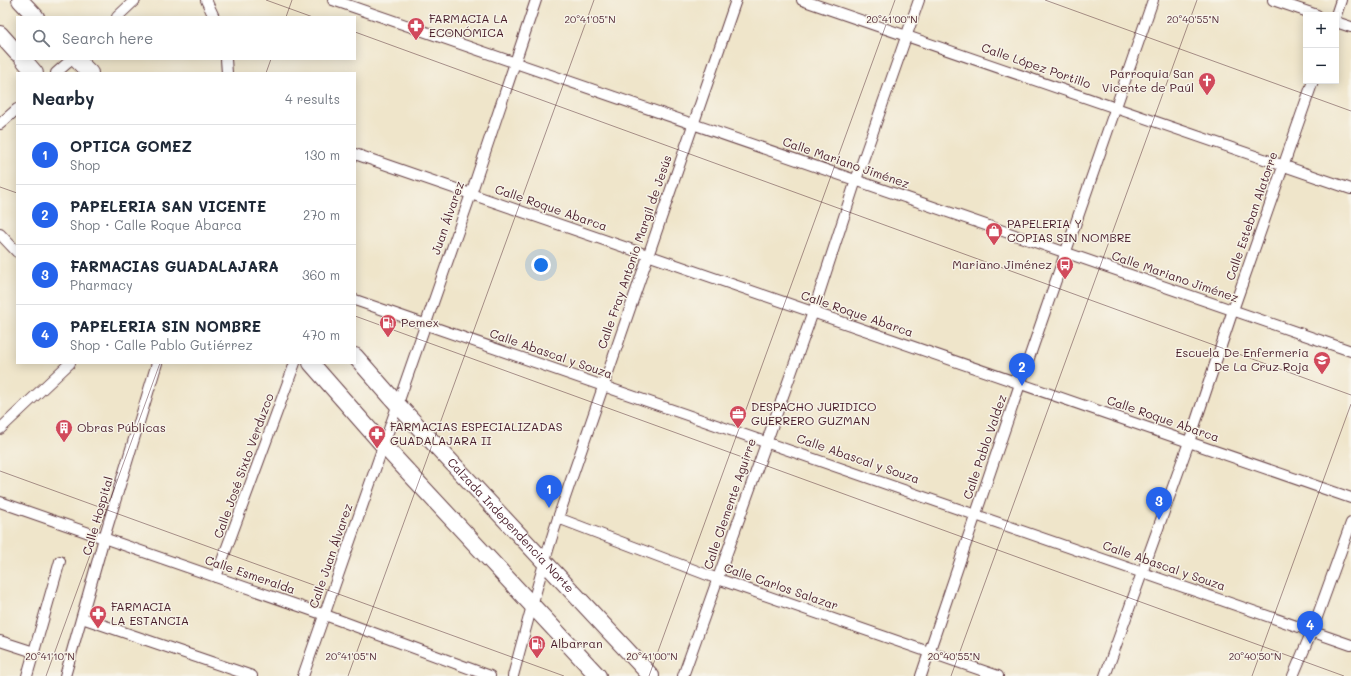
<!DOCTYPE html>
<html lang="en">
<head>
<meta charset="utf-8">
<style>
	:root { --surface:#fff; --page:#f6f6f7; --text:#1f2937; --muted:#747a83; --line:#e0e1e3; --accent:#2563eb }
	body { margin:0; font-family:Mali,sans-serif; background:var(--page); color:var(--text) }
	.controls { position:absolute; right:12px; top:12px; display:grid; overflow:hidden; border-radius:0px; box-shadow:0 2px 10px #0003 }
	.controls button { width:36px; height:36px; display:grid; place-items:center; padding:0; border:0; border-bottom:1px solid var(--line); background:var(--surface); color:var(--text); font:20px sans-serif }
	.you { position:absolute; left:541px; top:265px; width:14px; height:14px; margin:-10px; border:3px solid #fff; border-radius:50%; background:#1a73e8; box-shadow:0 0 0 6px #1a73e833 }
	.badge { display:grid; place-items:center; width:26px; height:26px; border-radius:50%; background:var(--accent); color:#fff; font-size:13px; font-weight:700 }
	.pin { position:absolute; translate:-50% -33px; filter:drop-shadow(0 1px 2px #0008) }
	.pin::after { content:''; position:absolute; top:21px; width:14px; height:12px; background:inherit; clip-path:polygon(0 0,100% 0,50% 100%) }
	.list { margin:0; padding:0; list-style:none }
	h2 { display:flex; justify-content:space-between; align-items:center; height:52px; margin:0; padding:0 16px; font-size:17px }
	h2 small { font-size:13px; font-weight:400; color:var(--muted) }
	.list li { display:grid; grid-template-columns:26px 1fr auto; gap:12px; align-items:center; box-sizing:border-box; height:60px; padding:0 16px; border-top:1px solid var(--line) }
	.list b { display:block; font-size:15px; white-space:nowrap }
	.list p { margin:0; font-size:13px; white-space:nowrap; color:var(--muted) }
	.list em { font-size:13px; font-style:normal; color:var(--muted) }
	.icon { flex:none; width:22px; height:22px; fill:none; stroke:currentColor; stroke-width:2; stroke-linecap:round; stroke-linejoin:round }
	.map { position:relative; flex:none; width:1351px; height:676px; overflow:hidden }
	.search { position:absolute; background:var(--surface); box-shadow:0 2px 10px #0003; left:16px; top:16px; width:340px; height:44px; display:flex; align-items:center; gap:10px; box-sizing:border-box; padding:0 14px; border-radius:0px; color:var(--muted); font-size:15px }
	.panel { position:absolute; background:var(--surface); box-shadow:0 2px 10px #0003; left:16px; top:72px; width:340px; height:292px; border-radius:0px }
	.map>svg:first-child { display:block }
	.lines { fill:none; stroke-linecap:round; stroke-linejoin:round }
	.minor-casing { stroke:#633d43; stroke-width:12 }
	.primary-casing { stroke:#633d43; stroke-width:18 }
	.minor { stroke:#fff; stroke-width:10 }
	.primary { stroke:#fff; stroke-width:16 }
	.ticks { fill:none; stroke:#4a1f2b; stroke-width:1; stroke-opacity:0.45 }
	.labels { text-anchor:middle; stroke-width:3; stroke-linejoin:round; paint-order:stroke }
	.poi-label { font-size:12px; fill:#4a1f2b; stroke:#f7f3e8; text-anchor:start }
	.street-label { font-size:12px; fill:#4a1f2b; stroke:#f7f3e8 }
	.ticks-label { font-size:10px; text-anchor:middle; fill:#4a1f2b; stroke:#f7f3e8; stroke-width:3; stroke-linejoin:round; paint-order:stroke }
</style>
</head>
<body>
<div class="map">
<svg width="1351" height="676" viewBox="0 0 1351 676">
	<rect width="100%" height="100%" fill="#f7f3e8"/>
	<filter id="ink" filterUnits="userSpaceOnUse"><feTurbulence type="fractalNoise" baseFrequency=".025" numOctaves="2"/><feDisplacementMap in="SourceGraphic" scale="8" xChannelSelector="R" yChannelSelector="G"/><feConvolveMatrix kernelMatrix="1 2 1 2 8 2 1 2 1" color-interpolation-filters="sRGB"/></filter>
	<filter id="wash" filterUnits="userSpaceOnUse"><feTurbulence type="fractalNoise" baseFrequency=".012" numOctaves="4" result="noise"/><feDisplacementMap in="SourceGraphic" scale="16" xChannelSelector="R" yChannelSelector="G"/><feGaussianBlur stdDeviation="0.9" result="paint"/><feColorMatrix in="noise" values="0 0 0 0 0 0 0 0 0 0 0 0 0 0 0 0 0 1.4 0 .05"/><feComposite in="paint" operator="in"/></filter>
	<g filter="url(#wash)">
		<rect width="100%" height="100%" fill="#efe5ca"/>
	</g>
	<g filter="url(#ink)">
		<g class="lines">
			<defs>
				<g id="minor">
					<polyline points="206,0 214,17"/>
					<polyline points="333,0 1351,351"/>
					<polyline points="802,0 1351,189"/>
					<polyline points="1273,0 1317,15"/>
					<polyline points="1336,15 1341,0"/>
					<polyline points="117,17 135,0"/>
					<polyline points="1336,22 1351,27"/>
					<polyline points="226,59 227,73"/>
					<polyline points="56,73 72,59"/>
					<polyline points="0,124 17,109"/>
					<polyline points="355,154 1351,498"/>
					<polyline points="0,234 17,252"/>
					<polyline points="355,300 1351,645"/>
					<polyline points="0,429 70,363"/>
					<polyline points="0,502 325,615 490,676"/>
					<polyline points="558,518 718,579 998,676"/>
					<polyline points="216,577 295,363"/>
					<polyline points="82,618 252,676"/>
					<polyline points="0,641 34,652"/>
					<polyline points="27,676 60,561"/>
					<polyline points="65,676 104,538 157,363"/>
					<polyline points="303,676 471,194 536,0"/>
					<path d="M513,676C527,623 541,570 558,518L736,0"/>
					<polyline points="683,676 813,312 856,180 919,0"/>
					<polyline points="921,676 1020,384 1153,0"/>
					<polyline points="1105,676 1189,442 1233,310 1313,81"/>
					<polyline points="1293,676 1312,631 1351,523"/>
				</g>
				<g id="primary">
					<polyline points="20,0 36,17"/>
					<polyline points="0,34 17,53"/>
					<polyline points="23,59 35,73"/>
					<polyline points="76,59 90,73"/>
					<path id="s1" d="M355,356L398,405L651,676"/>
					<polyline points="311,363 383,445 598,676"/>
				</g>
			</defs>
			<!-- minor casing -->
			<use href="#minor" class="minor-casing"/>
			<!-- primary casing -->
			<use href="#primary" class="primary-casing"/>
			<!-- minor -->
			<use href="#minor" class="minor"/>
			<!-- primary -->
			<use href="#primary" class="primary"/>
		</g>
	</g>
	<!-- ticks -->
	<path class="ticks" d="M266,0L313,17M1045,0L1351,111M286,17L292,0M355,32L1351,395M266,73L271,59M0,187L17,193M355,316L1344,676M0,471L564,676M46,676L160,363M348,676L594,0M649,676L895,0M951,676L1197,0M1252,676L1351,404"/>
	<!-- icons -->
	<defs>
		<symbol id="pharmacy-pin" viewBox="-11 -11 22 30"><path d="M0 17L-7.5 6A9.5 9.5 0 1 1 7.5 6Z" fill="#d1495b" stroke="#f7f3e8"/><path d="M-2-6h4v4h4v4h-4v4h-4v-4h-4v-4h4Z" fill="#fff"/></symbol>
		<symbol id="church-pin" viewBox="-11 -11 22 30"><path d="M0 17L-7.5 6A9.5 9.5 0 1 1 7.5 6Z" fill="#d1495b" stroke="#f7f3e8"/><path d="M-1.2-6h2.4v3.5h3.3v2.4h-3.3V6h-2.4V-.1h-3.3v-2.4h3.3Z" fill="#fff"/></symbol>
		<symbol id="shop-pin" viewBox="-11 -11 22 30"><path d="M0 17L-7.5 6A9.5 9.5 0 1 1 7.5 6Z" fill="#d1495b" stroke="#f7f3e8"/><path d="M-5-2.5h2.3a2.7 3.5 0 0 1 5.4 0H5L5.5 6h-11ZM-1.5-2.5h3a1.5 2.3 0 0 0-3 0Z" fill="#fff"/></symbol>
		<symbol id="bus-pin" viewBox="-11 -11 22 30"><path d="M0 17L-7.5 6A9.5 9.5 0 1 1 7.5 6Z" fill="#d1495b" stroke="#f7f3e8"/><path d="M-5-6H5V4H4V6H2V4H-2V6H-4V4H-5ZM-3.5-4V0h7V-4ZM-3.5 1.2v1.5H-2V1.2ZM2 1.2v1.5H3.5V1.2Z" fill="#fff"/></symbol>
		<symbol id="fuel-pin" viewBox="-11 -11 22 30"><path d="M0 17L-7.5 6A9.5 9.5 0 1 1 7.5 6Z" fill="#d1495b" stroke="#f7f3e8"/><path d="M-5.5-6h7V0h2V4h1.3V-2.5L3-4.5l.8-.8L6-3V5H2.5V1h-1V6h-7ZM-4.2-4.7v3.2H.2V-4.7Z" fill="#fff"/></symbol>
		<symbol id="university-pin" viewBox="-11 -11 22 30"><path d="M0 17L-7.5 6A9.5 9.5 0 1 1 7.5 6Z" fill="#d1495b" stroke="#f7f3e8"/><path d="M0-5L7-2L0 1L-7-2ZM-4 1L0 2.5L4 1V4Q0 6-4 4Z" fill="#fff"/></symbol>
		<symbol id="office-pin" viewBox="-11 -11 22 30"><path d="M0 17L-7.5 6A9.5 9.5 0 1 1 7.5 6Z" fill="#d1495b" stroke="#f7f3e8"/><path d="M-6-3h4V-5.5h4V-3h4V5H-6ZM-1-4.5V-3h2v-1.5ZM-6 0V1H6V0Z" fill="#fff"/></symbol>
		<symbol id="building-pin" viewBox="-11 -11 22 30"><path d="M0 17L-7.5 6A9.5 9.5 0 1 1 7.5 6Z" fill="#d1495b" stroke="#f7f3e8"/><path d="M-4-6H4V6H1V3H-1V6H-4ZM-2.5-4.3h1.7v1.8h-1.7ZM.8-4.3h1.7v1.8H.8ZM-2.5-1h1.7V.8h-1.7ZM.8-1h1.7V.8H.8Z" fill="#fff"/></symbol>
	</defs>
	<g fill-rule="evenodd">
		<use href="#pharmacy-pin" x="406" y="16" width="20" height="27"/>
		<use href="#church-pin" x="1197" y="71" width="20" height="27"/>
		<use href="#shop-pin" x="984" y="221" width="20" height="27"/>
		<use href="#bus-pin" x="1055" y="255" width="20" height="27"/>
		<use href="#fuel-pin" x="378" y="313" width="20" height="27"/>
		<use href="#university-pin" x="1312" y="350" width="20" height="27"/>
		<use href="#office-pin" x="728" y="404" width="20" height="27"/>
		<use href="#building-pin" x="54" y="418" width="20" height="27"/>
		<use href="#pharmacy-pin" x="367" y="424" width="20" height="27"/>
		<use href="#pharmacy-pin" x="88" y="604" width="20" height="27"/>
		<use href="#fuel-pin" x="527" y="634" width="20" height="27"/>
	</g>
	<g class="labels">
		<!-- poi labels -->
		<g class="poi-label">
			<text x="429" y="23">FARMACIA LA<tspan x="429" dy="14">ECONÓMICA</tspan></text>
			<text x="1194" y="78" text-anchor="end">Parroquia San<tspan x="1194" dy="14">Vicente de Paúl</tspan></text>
			<text x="1007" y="228">PAPELERIA Y<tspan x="1007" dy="14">COPIAS SIN NOMBRE</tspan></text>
			<text x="1052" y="269" text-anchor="end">Mariano Jiménez</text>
			<text x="401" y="327">Pemex</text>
			<text x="1309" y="357" text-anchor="end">Escuela De Enfermeria<tspan x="1309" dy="14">De La Cruz Roja</tspan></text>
			<text x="751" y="411">DESPACHO JURIDICO<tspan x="751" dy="14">GUERRERO GUZMAN</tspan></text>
			<text x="390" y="431">FARMACIAS ESPECIALIZADAS<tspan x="390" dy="14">GUADALAJARA II</tspan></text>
			<text x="77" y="432">Obras Públicas</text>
			<text x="111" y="611">FARMACIA<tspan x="111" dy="14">LA ESTANCIA</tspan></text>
			<text x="550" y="648">Albarran</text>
		</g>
		<!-- street labels -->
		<g class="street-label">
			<text transform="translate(1036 66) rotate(19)" y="4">Calle López Portillo</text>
			<text transform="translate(846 163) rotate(19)" y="4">Calle Mariano Jiménez</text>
			<text transform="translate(551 208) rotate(19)" y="4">Calle Roque Abarca</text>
			<text transform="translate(1252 216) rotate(-71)" y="4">Calle Esteban Alatorre</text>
			<text transform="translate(448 218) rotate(-71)" y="4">Juan Álvarez</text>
			<text transform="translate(635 252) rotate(-71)" y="4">Calle Fray Antonio Margil de Jesús</text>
			<text transform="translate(1175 277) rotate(19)" y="4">Calle Mariano Jiménez</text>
			<text transform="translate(857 314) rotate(19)" y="4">Calle Roque Abarca</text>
			<text transform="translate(551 354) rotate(19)" y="4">Calle Abascal y Souza</text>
			<text transform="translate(1163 419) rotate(19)" y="4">Calle Roque Abarca</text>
			<text transform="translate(985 447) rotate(-71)" y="4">Calle Pablo Valdez</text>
			<text transform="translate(858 459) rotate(19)" y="4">Calle Abascal y Souza</text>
			<text transform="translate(244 466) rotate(-70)" y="4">Calle José Sixto Verduzco</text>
			<text transform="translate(730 504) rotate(-71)" y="4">Calle Clemente Aguirre</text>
			<text transform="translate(98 516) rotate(-74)" y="4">Calle Hospital</text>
			<text dy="4" stroke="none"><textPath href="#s1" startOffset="230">Calzada Independencia Norte</textPath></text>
			<text transform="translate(331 556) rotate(-71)" y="4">Calle Juan Álvarez</text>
			<text transform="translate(1164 566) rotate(19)" y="4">Calle Abascal y Souza</text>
			<text transform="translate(250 575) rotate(19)" y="4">Calle Esmeralda</text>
			<text transform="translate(781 587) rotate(19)" y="4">Calle Carlos Salazar</text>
		</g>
	</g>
	<g class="ticks-label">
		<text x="590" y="23">20°41'05"N</text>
		<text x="892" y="23">20°41'00"N</text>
		<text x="1193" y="23">20°40'55"N</text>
		<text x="50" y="660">20°41'10"N</text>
		<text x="351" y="660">20°41'05"N</text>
		<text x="652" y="660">20°41'00"N</text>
		<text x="954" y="660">20°40'55"N</text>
		<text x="1255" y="660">20°40'50"N</text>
	</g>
</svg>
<div class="controls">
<button>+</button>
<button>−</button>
</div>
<div class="you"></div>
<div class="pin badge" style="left:549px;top:508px">1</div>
<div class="pin badge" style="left:1022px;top:386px">2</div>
<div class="pin badge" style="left:1159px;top:520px">3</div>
<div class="pin badge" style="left:1310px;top:644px">4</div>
<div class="search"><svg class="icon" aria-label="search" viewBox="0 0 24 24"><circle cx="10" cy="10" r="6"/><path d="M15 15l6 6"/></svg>Search here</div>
<section class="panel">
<h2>Nearby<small>4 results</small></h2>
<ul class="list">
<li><span class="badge">1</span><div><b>OPTICA GOMEZ</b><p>Shop</p></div><em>130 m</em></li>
<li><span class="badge">2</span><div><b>PAPELERIA SAN VICENTE</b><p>Shop · Calle Roque Abarca</p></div><em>270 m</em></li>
<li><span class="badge">3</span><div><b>FARMACIAS GUADALAJARA</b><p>Pharmacy</p></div><em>360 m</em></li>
<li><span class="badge">4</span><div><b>PAPELERIA SIN NOMBRE</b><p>Shop · Calle Pablo Gutiérrez</p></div><em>470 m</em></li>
</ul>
</section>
</div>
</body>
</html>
